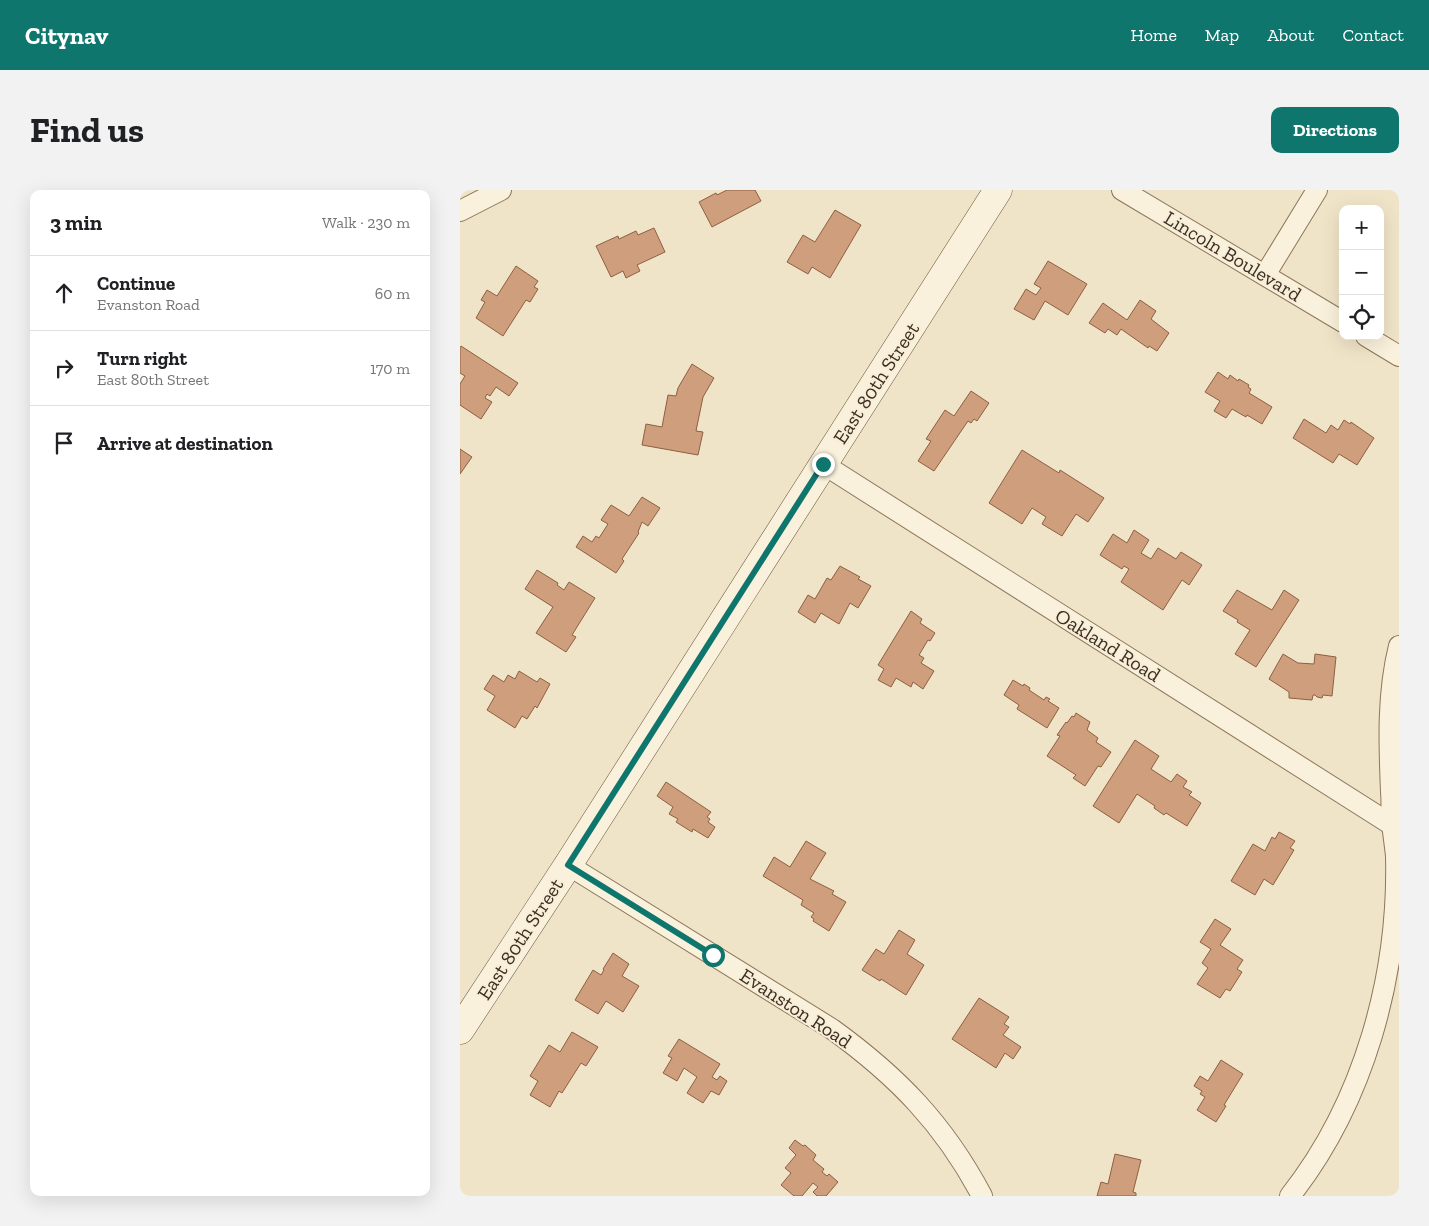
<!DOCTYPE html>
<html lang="en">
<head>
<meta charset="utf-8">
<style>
	:root { --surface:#fff; --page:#f2f2f2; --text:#202124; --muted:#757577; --line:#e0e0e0; --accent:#0f766e }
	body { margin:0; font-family:"Zilla Slab",serif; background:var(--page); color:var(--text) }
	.controls { position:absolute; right:15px; top:15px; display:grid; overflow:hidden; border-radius:10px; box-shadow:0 5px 20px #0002 }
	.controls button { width:45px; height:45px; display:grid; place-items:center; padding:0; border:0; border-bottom:1px solid var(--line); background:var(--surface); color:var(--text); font:25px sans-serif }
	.stop { position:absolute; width:15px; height:15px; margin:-11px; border:4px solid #0f766e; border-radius:50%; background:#fff }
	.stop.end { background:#0f766e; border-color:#fff; box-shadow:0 1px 5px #0008 }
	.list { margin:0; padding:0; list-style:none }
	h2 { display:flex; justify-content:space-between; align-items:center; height:65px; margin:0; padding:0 20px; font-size:21px }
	h2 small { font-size:16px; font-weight:400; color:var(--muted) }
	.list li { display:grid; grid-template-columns:32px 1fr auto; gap:15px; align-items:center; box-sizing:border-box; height:75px; padding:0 20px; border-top:1px solid var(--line) }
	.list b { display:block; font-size:19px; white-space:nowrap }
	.list p { margin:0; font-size:16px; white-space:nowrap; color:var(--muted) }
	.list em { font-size:16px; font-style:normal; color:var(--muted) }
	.icon { flex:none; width:28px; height:28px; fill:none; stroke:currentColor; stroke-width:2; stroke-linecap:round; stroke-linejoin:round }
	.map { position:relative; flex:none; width:939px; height:1006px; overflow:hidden; border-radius:10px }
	header { display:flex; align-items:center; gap:30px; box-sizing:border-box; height:70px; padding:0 25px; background:var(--accent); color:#fff }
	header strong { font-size:24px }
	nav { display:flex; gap:28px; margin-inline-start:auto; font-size:18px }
	.intro { display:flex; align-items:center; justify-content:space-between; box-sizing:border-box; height:120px; padding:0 30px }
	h1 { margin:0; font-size:35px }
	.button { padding:12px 22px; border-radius:10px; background:var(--accent); color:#fff; font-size:18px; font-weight:700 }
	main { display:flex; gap:30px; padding:0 30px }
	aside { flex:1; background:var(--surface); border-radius:10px; box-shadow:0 5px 20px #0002 }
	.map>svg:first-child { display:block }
	.building { fill:#cf9f7d; stroke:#8d5f41 }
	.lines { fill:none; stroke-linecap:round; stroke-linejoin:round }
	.street-casing { stroke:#8d765c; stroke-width:22 }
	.secondary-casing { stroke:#6f573f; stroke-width:29 }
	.street { stroke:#faf1dc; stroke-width:20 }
	.secondary { stroke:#faf1dc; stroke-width:28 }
	.route { stroke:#0f766e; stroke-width:6 }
	.labels { text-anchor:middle; stroke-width:4; stroke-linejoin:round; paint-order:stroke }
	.street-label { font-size:20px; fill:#3d2e20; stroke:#f7eed8 }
</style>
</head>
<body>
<header>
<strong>Citynav</strong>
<nav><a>Home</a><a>Map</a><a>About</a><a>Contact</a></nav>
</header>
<div class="intro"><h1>Find us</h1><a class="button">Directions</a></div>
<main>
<aside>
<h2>3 min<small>Walk · 230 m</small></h2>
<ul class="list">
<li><svg class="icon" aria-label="ahead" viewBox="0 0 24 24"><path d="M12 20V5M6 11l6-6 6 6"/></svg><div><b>Continue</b><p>Evanston Road</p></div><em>60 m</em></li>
<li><svg class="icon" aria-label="right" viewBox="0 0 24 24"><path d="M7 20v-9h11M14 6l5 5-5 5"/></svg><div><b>Turn right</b><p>East 80th Street</p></div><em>170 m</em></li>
<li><svg class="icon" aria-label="arrive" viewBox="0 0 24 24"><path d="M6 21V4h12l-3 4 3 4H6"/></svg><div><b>Arrive at destination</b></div></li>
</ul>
</aside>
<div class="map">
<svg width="939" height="1006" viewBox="0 0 939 1006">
	<rect width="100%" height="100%" fill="#f0e4c8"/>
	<!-- building -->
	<g class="building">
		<polygon points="267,0 295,0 301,11 252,37 239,12 256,3 257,5"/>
		<polygon points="375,20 401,35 370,88 352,77 348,84 327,72 343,45 355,52"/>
		<polygon points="194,38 205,62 177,75 180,81 166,88 163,81 151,87 136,56 158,46 159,49 176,41 178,45"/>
		<polygon points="588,71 627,94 608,125 585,111 574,130 554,119 566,99 576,105 581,98 574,94"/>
		<polygon points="56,76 78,91 74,97 78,99 70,112 66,110 43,146 16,128 25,112 21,110 27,100 37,106"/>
		<polygon points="680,110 696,121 691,129 709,143 697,161 689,156 688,158 661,139 657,145 648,139 645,143 629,133 643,113 667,130"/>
		<polygon points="1,156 58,193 49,206 36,197 30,206 27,204 25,208 32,212 21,229 0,215 0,194 5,186 0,183 0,158"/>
		<polygon points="232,174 254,188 243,207 236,241 243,242 238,265 182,255 186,234 202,237 208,205 216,206 218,198"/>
		<polygon points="758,182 768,189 770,185 778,191 779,189 789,195 788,197 791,199 789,203 812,217 802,234 787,225 786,227 772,219 766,228 754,221 760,211 745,202"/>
		<polygon points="511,201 529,213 517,231 514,229 511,233 508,231 474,281 458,271 471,251 466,249 485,220 494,226"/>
		<polygon points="844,229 866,243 871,235 878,240 884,230 890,234 891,232 914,248 897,275 879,264 873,273 833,248"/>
		<polygon points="0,259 12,267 0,284"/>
		<polygon points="562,260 599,283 600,280 644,308 628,332 616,324 602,346 582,334 586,327 572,318 562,334 529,313"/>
		<polygon points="182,307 200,318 188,336 182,332 178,342 179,343 162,369 164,371 156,383 116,357 123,346 132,352 136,346 139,348 148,334 141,330 151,315 169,326"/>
		<polygon points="674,340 689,350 681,363 691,369 698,358 716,369 721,362 742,375 729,395 722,390 703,420 661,392 669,379 664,376 662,379 640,365 653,344 667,353"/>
		<polygon points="380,376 400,387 398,389 411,396 398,418 390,413 379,434 361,423 355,433 338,422 348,405 355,409 367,388 371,390"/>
		<polygon points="77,380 98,393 97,395 104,400 109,392 135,408 112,445 116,447 106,462 76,443 93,417 65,399"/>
		<polygon points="777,400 812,420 824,400 839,410 796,477 775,464 790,440 777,432 778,430 763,421"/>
		<polygon points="451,421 462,429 460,433 475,443 470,451 468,450 459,465 464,468 461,473 474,481 463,499 453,492 451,497 436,488 431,497 418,490 424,479 418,475"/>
		<polygon points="823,464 838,473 854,474 855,464 876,467 872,506 863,505 862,508 857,507 855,505 853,505 852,510 829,508 829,502 809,489"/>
		<polygon points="59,481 77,492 80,488 90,494 77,518 75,516 67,529 62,526 55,538 27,520 35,506 24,499 33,485 44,492 48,485 55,489"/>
		<polygon points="553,490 563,496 564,494 570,498 569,500 584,510 586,507 590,509 588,511 599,518 587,538 557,519 559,515 544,505"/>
		<polygon points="616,523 630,532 627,540 638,548 636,552 651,562 641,577 638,576 625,596 613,588 616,585 587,566 600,546 597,545 606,532 607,533 612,526 614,527"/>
		<polygon points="675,550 699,566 691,579 711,592 717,584 727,591 723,597 732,602 729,605 741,613 727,636 706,623 704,625 694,618 695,616 677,604 659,633 633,616"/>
		<polygon points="206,592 251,622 247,627 250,629 248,632 255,637 248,648 233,639 232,642 216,632 218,629 209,624 213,617 197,606"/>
		<polygon points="819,642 835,651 830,658 834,660 813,695 804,689 795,705 771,691 793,654 805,661 812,647 815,649"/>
		<polygon points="346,651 366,663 350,689 374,701 372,704 386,712 369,741 353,731 354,729 351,727 354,723 341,715 343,710 303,686 314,667 330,677"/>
		<polygon points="755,729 771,739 760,755 783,770 777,779 782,782 770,801 766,799 760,808 737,794 748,778 742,773 751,759 740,752"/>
		<polygon points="439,740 455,750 447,764 464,775 446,805 421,789 420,791 402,780 416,759 424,764"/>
		<polygon points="153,763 169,774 162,786 179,796 163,822 146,811 138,824 115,810 133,780 141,785 144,780 143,779"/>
		<polygon points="519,808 549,827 544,834 549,837 543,845 561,857 553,869 545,863 536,878 492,849"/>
		<polygon points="112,842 138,857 126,876 121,873 102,903 99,901 90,917 70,905 78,891 70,886 89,855 100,862"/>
		<polygon points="219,849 260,874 252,887 257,890 260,886 267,891 259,905 251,901 243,913 227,903 237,887 224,878 217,891 203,883 212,868 208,866"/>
		<polygon points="761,870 783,884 764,915 766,916 756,932 737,920 745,907 740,904 742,901 734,896 740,886 748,891"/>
		<polygon points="335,950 343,956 345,955 356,965 353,970 364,979 362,982 367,986 369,984 378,992 366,1006 357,1006 353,1002 358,997 353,993 342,1006 334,1006 321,995 331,983 325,978 336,965 329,958"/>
		<polygon points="655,964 681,970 673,1002 676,1003 676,1006 637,1006 641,992 648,994"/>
	</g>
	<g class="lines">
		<defs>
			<g id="street">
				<polyline points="662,0 883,132"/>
				<polyline points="0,21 41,0"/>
				<polyline points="805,85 857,0"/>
				<polyline points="906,146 939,166"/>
				<polyline points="363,274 932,635"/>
				<path d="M108,675L372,839C437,886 484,934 522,1006"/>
				<path d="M830,1006C904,912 939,786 936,666C935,655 933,644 932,632C931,622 932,612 931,602C929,553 927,504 939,456"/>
			</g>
			<polyline id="secondary" points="0,840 108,675 538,0"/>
		</defs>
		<!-- street casing -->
		<use href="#street" class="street-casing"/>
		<!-- secondary casing -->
		<use href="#secondary" class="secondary-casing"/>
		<!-- street -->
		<use href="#street" class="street"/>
		<!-- secondary -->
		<use href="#secondary" class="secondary"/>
	</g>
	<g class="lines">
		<!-- route -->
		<polyline class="route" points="253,765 108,675 363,274"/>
	</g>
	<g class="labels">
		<!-- street labels -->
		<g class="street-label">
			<text transform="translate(773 66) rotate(31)" y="7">Lincoln Boulevard</text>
			<text transform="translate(416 193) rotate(-57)" y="7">East 80th Street</text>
			<text transform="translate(648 455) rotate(32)" y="7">Oakland Road</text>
			<text transform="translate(60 749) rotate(-57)" y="7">East 80th Street</text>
			<text transform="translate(336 818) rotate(33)" y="7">Evanston Road</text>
		</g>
	</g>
</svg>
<div class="controls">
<button>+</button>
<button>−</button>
<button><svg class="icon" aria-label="locate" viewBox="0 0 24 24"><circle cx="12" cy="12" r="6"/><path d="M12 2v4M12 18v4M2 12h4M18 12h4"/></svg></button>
</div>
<div class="stop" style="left:253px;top:765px"></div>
<div class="stop end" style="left:363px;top:274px"></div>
</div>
</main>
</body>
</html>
